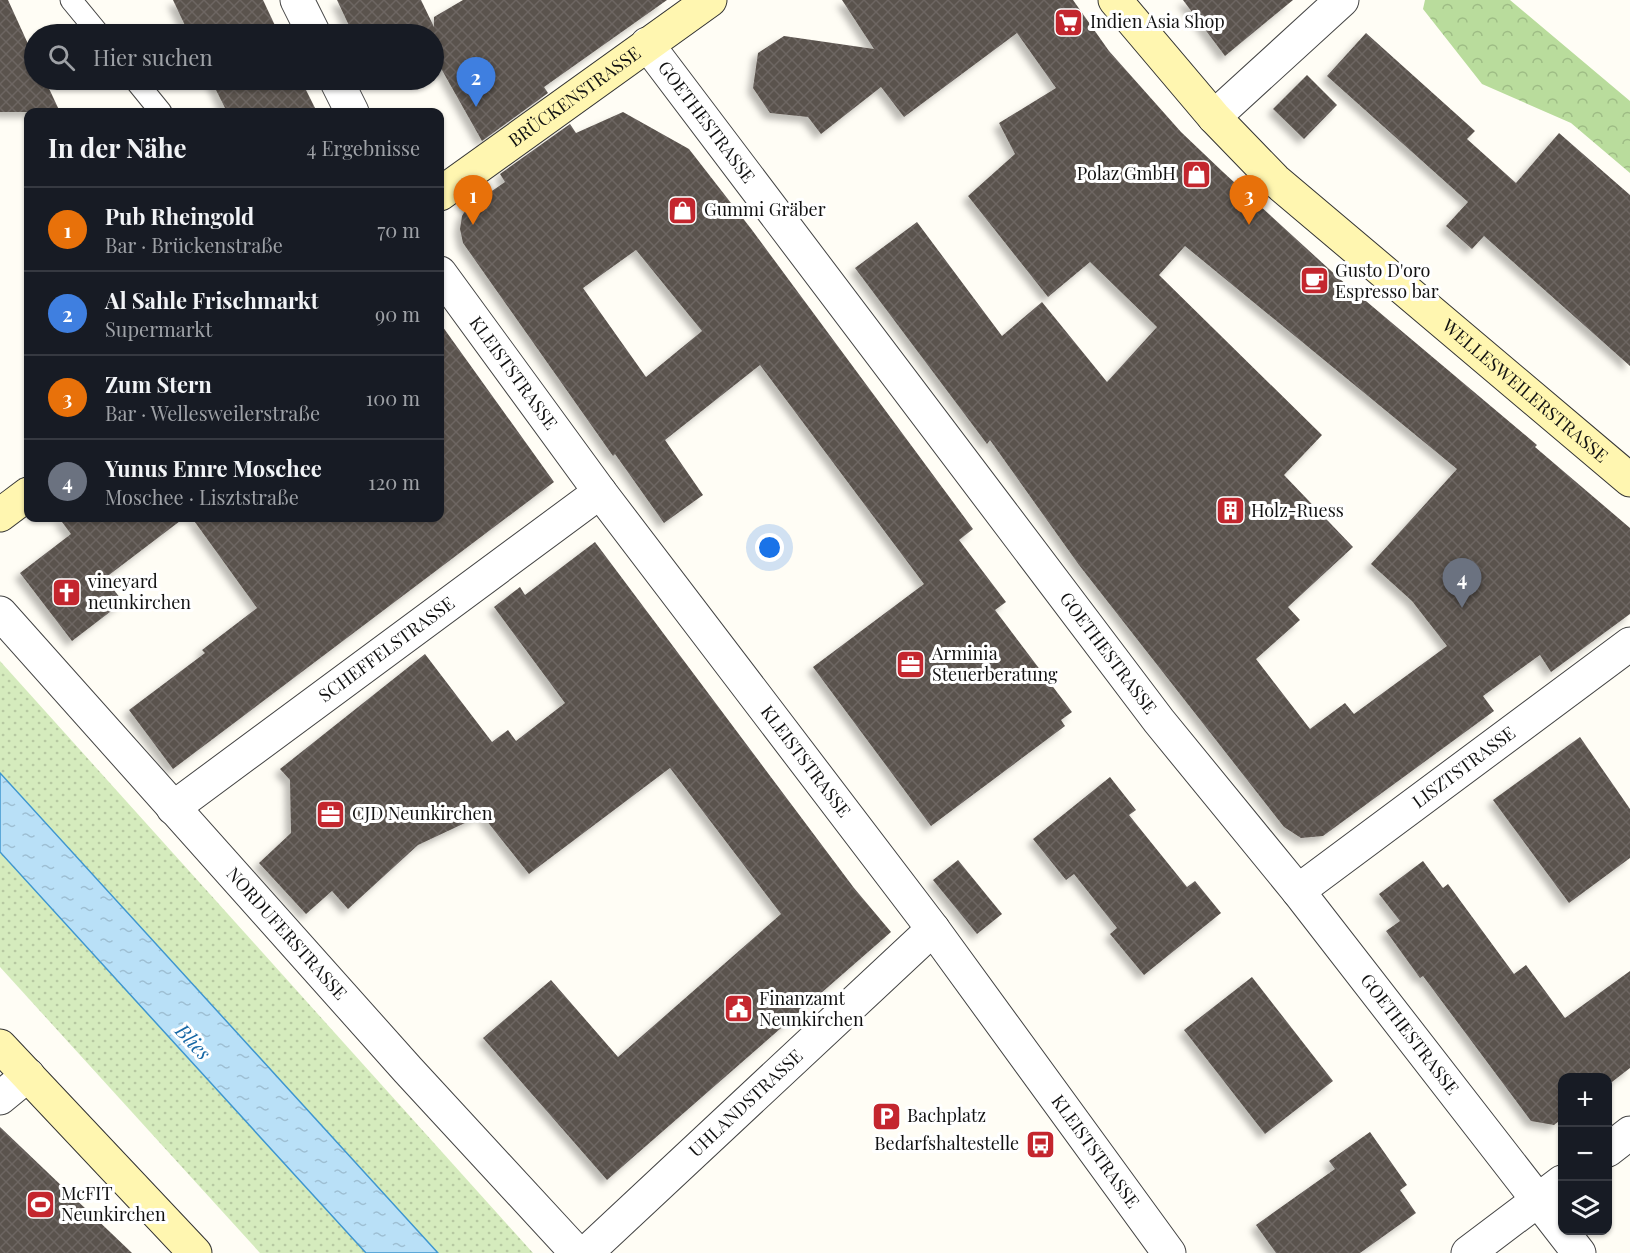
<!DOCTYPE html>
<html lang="de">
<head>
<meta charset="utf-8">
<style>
	:root { --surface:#171b24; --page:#20242c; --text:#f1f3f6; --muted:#9ea1a6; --line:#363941; --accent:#c4262e }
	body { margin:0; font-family:"Playfair Display",serif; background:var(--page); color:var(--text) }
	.controls { position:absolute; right:18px; bottom:18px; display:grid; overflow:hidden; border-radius:12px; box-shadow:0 2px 4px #0004 }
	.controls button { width:54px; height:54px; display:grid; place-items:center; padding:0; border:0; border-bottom:2px solid var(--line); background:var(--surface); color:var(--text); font:30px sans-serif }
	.you { position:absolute; left:770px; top:548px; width:21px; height:21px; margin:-15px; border:4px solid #fff; border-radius:50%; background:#1a73e8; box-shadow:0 0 0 9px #1a73e833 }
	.badge { display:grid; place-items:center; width:39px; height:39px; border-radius:50%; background:var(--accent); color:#fff; font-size:20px; font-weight:700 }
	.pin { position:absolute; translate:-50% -50px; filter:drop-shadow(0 2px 3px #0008) }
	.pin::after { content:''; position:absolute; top:32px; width:21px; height:18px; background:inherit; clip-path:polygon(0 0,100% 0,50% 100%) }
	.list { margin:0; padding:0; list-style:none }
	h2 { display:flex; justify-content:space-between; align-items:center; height:78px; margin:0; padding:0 24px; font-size:26px }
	h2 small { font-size:20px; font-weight:400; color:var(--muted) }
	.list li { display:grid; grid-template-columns:39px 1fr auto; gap:18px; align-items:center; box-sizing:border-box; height:84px; padding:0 24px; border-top:2px solid var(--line) }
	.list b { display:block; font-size:22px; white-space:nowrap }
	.list p { margin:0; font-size:20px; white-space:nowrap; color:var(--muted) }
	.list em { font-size:20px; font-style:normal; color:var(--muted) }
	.icon { flex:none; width:33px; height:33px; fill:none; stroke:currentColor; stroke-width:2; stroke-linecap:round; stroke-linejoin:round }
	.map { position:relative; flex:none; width:1630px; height:1253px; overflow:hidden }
	.search { position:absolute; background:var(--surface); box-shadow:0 2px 4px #0004; left:24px; top:24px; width:420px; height:66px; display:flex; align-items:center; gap:15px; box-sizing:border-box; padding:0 21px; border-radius:33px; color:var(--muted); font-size:22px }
	.panel { position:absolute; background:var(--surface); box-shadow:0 2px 4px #0004; left:24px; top:108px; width:420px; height:414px; border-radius:12px }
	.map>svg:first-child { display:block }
	.grass { fill:url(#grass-dots) }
	.forest { fill:url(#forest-crowns) }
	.water { fill:url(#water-ripples); stroke:#3f96cf; stroke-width:1.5 }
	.building { fill:url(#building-cross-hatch); fill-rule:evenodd; filter:url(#shadow) }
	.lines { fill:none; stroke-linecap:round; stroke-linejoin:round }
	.lane-casing { stroke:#444; stroke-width:23 }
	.street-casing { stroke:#444; stroke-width:35 }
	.secondary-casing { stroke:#333; stroke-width:35 }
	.lane { stroke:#fff; stroke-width:21 }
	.street { stroke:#fff; stroke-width:33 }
	.secondary { stroke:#fff6b0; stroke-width:33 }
	.labels { text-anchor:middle; stroke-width:6; stroke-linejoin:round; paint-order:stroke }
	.poi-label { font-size:18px; fill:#111; stroke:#fff; text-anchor:start }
	.street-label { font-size:18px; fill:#111; stroke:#fff }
	.water-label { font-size:20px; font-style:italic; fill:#1768a6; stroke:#fff }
</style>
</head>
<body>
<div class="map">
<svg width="1630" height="1253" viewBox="0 0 1630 1253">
	<defs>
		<pattern id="grass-dots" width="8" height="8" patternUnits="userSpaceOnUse" patternTransform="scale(1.5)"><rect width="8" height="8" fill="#d5ebbd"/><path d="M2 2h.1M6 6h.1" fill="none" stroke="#b6c8a1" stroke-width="1.8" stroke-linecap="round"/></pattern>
		<pattern id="forest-crowns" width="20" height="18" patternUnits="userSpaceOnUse" patternTransform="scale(1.5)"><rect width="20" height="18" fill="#b9dc9c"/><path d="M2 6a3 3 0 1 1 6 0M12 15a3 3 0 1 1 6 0" fill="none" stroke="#9ebc85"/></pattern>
		<pattern id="water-ripples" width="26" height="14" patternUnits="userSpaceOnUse" patternTransform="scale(1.5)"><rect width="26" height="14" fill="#b9e0f7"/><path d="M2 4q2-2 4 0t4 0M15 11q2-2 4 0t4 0" fill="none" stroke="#9ebfd3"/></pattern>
		<pattern id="building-cross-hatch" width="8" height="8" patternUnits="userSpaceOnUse" patternTransform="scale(1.5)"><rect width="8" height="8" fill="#5a524d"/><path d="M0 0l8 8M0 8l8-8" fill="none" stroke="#6d6662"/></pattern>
		<filter id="shadow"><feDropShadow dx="-5.5" dy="5.5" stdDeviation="3" flood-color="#0004"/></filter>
	</defs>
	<rect width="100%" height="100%" fill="#fffdf5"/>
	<!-- grass -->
	<g class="grass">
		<polygon points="0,661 533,1253 438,1253 0,773"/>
		<polygon points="0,852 366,1253 260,1253 0,967"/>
	</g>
	<!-- forest -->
	<polygon class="forest" points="1425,0 1510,0 1630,101 1630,173 1571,123 1482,84 1423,9"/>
	<!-- water -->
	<polygon class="water" points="0,773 438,1253 366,1253 0,852"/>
	<!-- building -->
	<g class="building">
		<polygon points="0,0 8,0 34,57 34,80 45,80 60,112 0,112"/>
		<polygon points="173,0 263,0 279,34 189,34"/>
		<polygon points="337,0 421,0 434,27 434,17 463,0 667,0 544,87 548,93 482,141 434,56 434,34 353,34"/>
		<path d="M842,0H1073L1109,51L1181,132L1223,172L1341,280L1537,445L1535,447L1630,528V614L1551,672L1540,655L1483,696L1494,711L1323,836L1301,838L1284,827L1079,565L990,440L987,444L855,268L917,222L1002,336L1042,302L1107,382L1157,327L1090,262L1048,297L968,196L1015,154L999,123L1056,88L1017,33L904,117L881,87L821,134L808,117L770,113L753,88L758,53L784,36L874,49ZM1185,246L1457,469L1371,564L1412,601L1447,646L1354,714L1345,703L1310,729L1256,659L1300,620L1288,607L1353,547L1284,475L1322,435L1159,275Z"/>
		<polygon points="1183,0 1293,0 1225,56"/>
		<polygon points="1366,33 1475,131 1467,139 1516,183 1559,133 1630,195 1630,366 1484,236 1472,249 1446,226 1468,202 1327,76"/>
		<polygon points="1307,75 1337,105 1304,139 1273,109"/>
		<polygon points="211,80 301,80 317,112 227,112"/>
		<path d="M623,112L689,149L752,230L973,529L959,540L1006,602L995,610L1072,712L1061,720L1065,726L931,826L813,667L924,584L760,365L665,440L703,495L664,523L615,454L613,456L463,243L460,229L462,216L467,208L505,182L500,174L570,124L576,133ZM636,250L702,331L646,377L583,288Z"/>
		<polygon points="440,323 554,482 173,769 129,710 205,653 202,650 257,608 192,518 440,518"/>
		<polygon points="59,518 184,518 105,578 123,602 72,641 20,573 71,534"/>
		<polygon points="595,542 854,888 891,932 607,1180 483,1038 551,980 618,1057 781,914 670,768 529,874 482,815 418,845 348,909 332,891 306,914 259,863 291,833 290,780 280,769 425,654 492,742 508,730 516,741 565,703 494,607 520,587 525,595"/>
		<polygon points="1580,737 1630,809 1630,858 1569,903 1493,800"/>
		<polygon points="1110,777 1136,810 1129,815 1187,887 1195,881 1221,913 1144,975 1110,934 1117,928 1074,874 1066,880 1033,839"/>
		<polygon points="958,860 1002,914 977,934 933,880"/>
		<polygon points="1423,861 1443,888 1448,884 1514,974 1526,965 1565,1018 1630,971 1630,1068 1608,1085 1608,1077 1563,1077 1563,1118 1554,1125 1531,1121 1423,976 1420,978 1386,931 1400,921 1379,894"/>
		<polygon points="1252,977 1333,1081 1265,1134 1184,1030"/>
		<polygon points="0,1127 132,1253 0,1253"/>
		<polygon points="1370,1132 1407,1185 1400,1190 1416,1213 1360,1253 1276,1253 1256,1225 1335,1169 1329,1161"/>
	</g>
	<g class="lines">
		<defs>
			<g id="lane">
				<polyline points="71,0 99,34"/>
				<polyline points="135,80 161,112"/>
			</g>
			<g id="street">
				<polyline points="297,0 314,34"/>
				<path id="s1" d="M647,44L1159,721L1298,891L1579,1253"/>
				<polyline points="336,80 352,112"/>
				<polyline points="1214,117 1342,0"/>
				<path id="s2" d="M440,273L600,492L933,929L1169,1253"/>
				<path id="s3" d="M0,613L408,1070L577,1253"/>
				<path id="s4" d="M173,808L600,492"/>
				<path id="s5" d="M1298,891L1630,644"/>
				<polyline points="0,1098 28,1075"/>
				<polyline points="1608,1150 1630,1133"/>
				<path id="s6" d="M586,1253L933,929"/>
				<polyline points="1468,1253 1562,1182"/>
			</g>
			<g id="secondary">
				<path id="s7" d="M1115,0L1214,117L1275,180L1630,480"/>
				<path id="s8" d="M440,194L710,0"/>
				<polyline points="0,515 28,494"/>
				<polyline points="0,1046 195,1253"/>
			</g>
		</defs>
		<!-- lane casing -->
		<use href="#lane" class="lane-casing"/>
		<!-- street casing -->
		<use href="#street" class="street-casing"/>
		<!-- secondary casing -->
		<use href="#secondary" class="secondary-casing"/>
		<!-- lane -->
		<use href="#lane" class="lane"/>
		<!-- street -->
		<use href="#street" class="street"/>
		<!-- secondary -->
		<use href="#secondary" class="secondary"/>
	</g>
	<!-- icons -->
	<defs>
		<symbol id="supermarket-square" viewBox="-11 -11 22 22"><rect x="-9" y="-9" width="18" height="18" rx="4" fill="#c4262e" stroke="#fff"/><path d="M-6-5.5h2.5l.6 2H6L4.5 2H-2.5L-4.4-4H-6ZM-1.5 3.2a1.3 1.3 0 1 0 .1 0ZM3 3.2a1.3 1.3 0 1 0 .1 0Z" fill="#fff"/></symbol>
		<symbol id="shop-square" viewBox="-11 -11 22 22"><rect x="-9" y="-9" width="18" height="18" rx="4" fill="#c4262e" stroke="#fff"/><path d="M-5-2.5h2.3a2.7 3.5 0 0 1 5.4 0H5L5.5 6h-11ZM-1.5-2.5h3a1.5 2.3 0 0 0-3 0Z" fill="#fff"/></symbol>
		<symbol id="cafe-square" viewBox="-11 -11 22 22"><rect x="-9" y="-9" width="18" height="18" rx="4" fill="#c4262e" stroke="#fff"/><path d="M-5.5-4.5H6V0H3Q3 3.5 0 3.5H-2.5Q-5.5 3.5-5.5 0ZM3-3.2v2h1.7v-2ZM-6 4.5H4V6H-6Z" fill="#fff"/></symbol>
		<symbol id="building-square" viewBox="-11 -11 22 22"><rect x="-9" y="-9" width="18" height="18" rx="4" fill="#c4262e" stroke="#fff"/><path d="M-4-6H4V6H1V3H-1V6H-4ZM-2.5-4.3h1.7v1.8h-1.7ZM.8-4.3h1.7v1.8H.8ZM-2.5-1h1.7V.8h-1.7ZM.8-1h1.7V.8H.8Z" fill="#fff"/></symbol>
		<symbol id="church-square" viewBox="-11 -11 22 22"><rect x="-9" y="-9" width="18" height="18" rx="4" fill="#c4262e" stroke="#fff"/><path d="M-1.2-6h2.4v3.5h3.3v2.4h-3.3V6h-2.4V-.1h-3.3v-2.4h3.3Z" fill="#fff"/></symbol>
		<symbol id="office-square" viewBox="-11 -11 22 22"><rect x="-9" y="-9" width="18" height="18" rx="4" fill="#c4262e" stroke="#fff"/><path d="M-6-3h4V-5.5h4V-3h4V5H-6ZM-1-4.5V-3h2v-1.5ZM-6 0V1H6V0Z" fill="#fff"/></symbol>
		<symbol id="civic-square" viewBox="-11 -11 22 22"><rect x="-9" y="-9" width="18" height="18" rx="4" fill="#c4262e" stroke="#fff"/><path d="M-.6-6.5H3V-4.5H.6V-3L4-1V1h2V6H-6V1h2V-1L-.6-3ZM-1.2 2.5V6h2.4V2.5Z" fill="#fff"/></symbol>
		<symbol id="parking-square" viewBox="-11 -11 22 22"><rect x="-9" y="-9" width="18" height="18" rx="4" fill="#c4262e" stroke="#fff"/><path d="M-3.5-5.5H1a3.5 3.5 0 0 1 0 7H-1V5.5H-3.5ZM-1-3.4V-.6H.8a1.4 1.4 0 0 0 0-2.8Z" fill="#fff"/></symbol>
		<symbol id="bus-square" viewBox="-11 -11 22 22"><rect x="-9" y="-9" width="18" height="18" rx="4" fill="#c4262e" stroke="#fff"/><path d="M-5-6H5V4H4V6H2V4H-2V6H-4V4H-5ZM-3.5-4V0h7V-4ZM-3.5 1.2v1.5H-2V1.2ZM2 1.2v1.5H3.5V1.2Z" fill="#fff"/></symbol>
		<symbol id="stadium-square" viewBox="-11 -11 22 22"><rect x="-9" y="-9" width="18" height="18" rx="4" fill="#c4262e" stroke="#fff"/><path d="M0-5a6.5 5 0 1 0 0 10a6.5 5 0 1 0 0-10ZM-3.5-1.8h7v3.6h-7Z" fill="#fff"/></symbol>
	</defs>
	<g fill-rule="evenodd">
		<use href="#supermarket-square" x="1052" y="6" width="33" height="33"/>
		<use href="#shop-square" x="1180" y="158" width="33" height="33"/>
		<use href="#shop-square" x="666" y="194" width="33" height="33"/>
		<use href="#cafe-square" x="1298" y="264" width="33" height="33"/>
		<use href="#building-square" x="1214" y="494" width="33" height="33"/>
		<use href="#church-square" x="50" y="576" width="33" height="33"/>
		<use href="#office-square" x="894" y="648" width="33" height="33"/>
		<use href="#office-square" x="314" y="798" width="33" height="33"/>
		<use href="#civic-square" x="722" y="992" width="33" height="33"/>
		<use href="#parking-square" x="870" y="1100" width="33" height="33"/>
		<use href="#bus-square" x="1024" y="1128" width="33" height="33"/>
		<use href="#stadium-square" x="24" y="1188" width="33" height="33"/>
	</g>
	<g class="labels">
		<!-- poi labels -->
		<g class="poi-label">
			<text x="1090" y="28">Indien Asia Shop</text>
			<text x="1176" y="180" text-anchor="end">Polaz GmbH</text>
			<text x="704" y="216">Gummi Gräber</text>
			<text x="1335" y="277">Gusto D'oro<tspan x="1335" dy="21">Espresso bar</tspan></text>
			<text x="1251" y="517">Holz-Ruess</text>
			<text x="88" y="588">vineyard<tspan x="88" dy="21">neunkirchen</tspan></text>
			<text x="932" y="660">Arminia<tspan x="932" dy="21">Steuerberatung</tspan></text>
			<text x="352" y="820">CJD Neunkirchen</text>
			<text x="759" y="1005">Finanzamt<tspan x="759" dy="21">Neunkirchen</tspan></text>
			<text x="907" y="1122">Bachplatz</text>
			<text x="1019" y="1150" text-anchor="end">Bedarfshaltestelle</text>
			<text x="61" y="1200">McFIT<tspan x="61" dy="21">Neunkirchen</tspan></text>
		</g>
		<!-- street labels -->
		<g class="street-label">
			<text dy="6" stroke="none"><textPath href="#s8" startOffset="166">BRÜCKENSTRASSE</textPath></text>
			<text dy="6" stroke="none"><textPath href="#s1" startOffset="98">GOETHESTRASSE</textPath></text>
			<text dy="6" stroke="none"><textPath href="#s2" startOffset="124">KLEISTSTRASSE</textPath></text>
			<text dy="6" stroke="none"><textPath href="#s7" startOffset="568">WELLESWEILERSTRASSE</textPath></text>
			<text dy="6" stroke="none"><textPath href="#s4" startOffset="266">SCHEFFELSTRASSE</textPath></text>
			<text dy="6" stroke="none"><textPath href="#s1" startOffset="764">GOETHESTRASSE</textPath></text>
			<text dy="6" stroke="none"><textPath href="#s2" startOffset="610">KLEISTSTRASSE</textPath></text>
			<text dy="6" stroke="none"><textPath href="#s5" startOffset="207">LISZTSTRASSE</textPath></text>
			<text dy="6" stroke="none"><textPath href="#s3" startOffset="430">NORDUFERSTRASSE</textPath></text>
			<text dy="6" stroke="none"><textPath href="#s1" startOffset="1250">GOETHESTRASSE</textPath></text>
			<text dy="6" stroke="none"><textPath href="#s6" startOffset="219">UHLANDSTRASSE</textPath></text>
			<text dy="6" stroke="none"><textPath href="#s2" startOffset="1096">KLEISTSTRASSE</textPath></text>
		</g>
		<!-- water labels -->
		<g class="water-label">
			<text transform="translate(193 1042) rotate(47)" y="7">Blies</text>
		</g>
	</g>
</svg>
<div class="controls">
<button>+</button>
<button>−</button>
<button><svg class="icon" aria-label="layers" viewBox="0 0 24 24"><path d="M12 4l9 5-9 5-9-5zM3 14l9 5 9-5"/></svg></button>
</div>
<div class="you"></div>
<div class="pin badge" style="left:473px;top:225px;background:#e8710a">1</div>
<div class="pin badge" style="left:476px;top:107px;background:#3f7fe0">2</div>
<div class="pin badge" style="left:1249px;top:225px;background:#e8710a">3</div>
<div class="pin badge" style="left:1462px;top:608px;background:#6b7280">4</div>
<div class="search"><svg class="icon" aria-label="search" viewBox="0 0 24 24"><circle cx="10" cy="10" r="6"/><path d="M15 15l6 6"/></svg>Hier suchen</div>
<section class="panel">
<h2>In der Nähe<small>4 Ergebnisse</small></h2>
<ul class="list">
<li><span class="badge" style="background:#e8710a">1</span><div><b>Pub Rheingold</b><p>Bar · Brückenstraße</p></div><em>70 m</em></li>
<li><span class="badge" style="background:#3f7fe0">2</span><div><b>Al Sahle Frischmarkt</b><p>Supermarkt</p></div><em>90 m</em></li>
<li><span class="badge" style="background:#e8710a">3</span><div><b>Zum Stern</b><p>Bar · Wellesweilerstraße</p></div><em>100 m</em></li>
<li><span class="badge" style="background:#6b7280">4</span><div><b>Yunus Emre Moschee</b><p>Moschee · Lisztstraße</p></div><em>120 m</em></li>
</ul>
</section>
</div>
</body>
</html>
